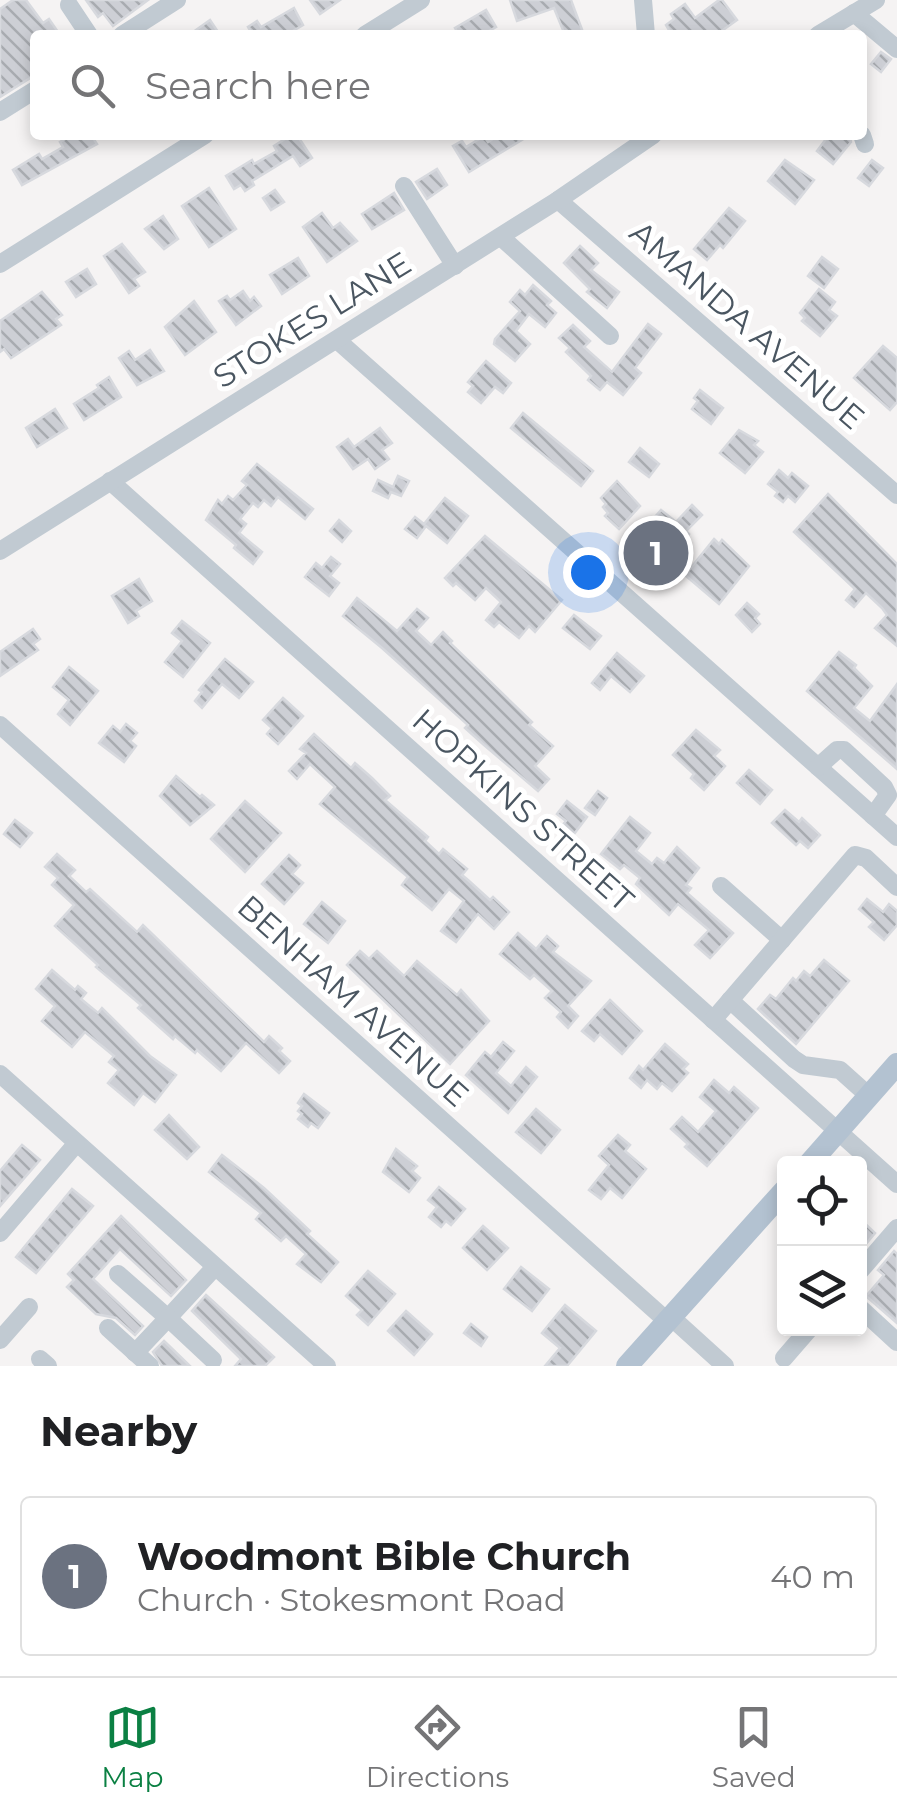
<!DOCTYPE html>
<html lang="en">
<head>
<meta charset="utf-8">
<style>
	:root { --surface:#fff; --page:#f6f6f6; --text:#202124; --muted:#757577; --line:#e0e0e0; --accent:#0b8043 }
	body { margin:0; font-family:Montserrat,sans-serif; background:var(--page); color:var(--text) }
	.controls { position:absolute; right:30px; bottom:30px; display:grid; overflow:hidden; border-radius:10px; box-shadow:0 5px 15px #0003 }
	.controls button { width:90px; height:90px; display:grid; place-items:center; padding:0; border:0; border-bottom:2px solid var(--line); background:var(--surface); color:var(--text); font:50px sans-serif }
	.you { position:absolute; left:588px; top:572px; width:35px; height:35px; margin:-25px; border:8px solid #fff; border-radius:50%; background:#1a73e8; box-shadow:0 0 0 15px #1a73e833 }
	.badge { display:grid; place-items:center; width:65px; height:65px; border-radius:50%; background:var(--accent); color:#fff; font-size:32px; font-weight:700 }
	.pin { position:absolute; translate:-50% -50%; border:5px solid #fff; box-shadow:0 2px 10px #0006 }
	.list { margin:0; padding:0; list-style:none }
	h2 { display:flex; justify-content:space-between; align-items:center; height:130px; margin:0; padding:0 40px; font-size:42px }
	h2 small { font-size:32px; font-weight:400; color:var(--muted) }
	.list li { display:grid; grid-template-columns:65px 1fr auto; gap:30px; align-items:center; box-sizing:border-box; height:160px; margin:0 20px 20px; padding:0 20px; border:2px solid var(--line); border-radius:10px }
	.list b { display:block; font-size:38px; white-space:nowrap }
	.list p { margin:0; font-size:32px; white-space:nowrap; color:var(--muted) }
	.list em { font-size:32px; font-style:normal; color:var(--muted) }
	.icon { flex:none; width:55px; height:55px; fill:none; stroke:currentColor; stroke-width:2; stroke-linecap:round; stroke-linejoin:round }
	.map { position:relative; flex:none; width:897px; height:1366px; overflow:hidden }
	.search { position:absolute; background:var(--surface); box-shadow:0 5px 15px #0003; left:30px; right:30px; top:30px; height:110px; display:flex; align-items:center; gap:25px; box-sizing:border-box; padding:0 35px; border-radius:10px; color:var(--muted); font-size:38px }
	.sheet { height:310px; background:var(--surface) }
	nav { display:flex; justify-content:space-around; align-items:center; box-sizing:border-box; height:140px; border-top:2px solid var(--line); background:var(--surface); font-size:28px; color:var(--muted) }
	nav a { display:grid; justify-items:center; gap:5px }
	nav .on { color:var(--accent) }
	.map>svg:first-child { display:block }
	.building { fill:url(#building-back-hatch); stroke:#d7d9de; stroke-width:2.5 }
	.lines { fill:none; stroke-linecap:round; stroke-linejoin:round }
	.minor { stroke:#c1cad2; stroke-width:18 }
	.major { stroke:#b3c2d1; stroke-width:22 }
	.labels { text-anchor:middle; stroke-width:10; stroke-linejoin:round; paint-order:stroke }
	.street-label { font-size:32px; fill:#4a5661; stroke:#fff }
</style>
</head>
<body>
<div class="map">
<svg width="897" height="1366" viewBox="0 0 897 1366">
	<defs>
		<pattern id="building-back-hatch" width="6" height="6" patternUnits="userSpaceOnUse" patternTransform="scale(2.5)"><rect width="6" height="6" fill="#cdcfd5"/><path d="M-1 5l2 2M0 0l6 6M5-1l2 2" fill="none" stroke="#a8abb0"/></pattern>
	</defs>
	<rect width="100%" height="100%" fill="#f5f3f3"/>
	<!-- building -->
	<g class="building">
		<polygon points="13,0 26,0 43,23 49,19 60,35 35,35 35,75 0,97 0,9"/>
		<polygon points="86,0 148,0 113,26 103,13 98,17"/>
		<polygon points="310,0 340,0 320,14"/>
		<polygon points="510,0 571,0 584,35 565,35 554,8 517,21"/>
		<polygon points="719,0 722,0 737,20 716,35 672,35 666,25 674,19 671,14 685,4 695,18"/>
		<polygon points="294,8 303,25 286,35 246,35 251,32 248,27 257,21 261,27"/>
		<polygon points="486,10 496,27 482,35 459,35 455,28"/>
		<polygon points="210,20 220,35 189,35"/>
		<polygon points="881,52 891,59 881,72 871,64"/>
		<polygon points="72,135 91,135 97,144 22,185 13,170 39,154 42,159 63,147 60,142"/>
		<polygon points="291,135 297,135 312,158 300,166 293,156 252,181 254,185 245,191 241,185 234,189 226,176 252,160 254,164 277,151 274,146"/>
		<polygon points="499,135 530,135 469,172 453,146 462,141 466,147 484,136 488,142"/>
		<polygon points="829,135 850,135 851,142 833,164 817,151"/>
		<polygon points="785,160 814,180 795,204 768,181"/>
		<polygon points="872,160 883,168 869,186 858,178"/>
		<polygon points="437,169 447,185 427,199 416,182"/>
		<polygon points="209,188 236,229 209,247 182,206"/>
		<polygon points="275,190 284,202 271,210 263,198"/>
		<polygon points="394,193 404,210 372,229 362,214"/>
		<polygon points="729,208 745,221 723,248 720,245 707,260 694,249"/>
		<polygon points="322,213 333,228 340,223 357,241 327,262 303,227"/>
		<polygon points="163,216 178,239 164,249 145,229"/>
		<polygon points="122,244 145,272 134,279 139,286 129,293 104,256"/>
		<polygon points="580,246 598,263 591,270 619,292 607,308 587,292 590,289 564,263"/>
		<polygon points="822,257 838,269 824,288 808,276"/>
		<polygon points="298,258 309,276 282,294 270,275"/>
		<polygon points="87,269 96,284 76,297 66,282"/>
		<polygon points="533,285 551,301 547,305 556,313 545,327 529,314 516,331 530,344 515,361 494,344 495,339 520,311 510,302 520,290 525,295"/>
		<polygon points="819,289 835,302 829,310 837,316 820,336 802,321 805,318 800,313"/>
		<polygon points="243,291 250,301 254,297 261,306 236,325 219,301 227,296 230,300"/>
		<polygon points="42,292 62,315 56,319 61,325 11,358 4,349 0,352 0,321"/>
		<polygon points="194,301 216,332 185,355 165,327"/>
		<polygon points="648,324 661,334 635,368 641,373 623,395 607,382 600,390 588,380 591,376 566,352 570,348 559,338 573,325 590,341 584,347 612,372"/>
		<polygon points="883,346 897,358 897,402 890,410 854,378"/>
		<polygon points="150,350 164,371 137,385 119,358 129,351 135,360"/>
		<polygon points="486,361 511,383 503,393 495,387 481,403 468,392 473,386 468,382"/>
		<polygon points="109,377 121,397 84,420 74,404 99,388 97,385"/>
		<polygon points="700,390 723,408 711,424 692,409 698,401 694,398"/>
		<polygon points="55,409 67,428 37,447 26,428"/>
		<polygon points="523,413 593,471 581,486 511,428"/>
		<polygon points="380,428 392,443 382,450 389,459 375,469 368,459 353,469 337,447 348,439 354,447"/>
		<polygon points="739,430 758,441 754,445 763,452 745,473 720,453"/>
		<polygon points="640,448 659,464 649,477 629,462"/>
		<polygon points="257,464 313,509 305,519 278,497 271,506 264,500 258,507 253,503 240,519 246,524 239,533 262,552 253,564 234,548 236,545 206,520 218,500 222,504 228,496 233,500 247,485 242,481"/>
		<polygon points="779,470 788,478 792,473 808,486 795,502 788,496 783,502 775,496 778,492 768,484"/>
		<polygon points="398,476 409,481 401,496 391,492 388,498 373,491 378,480 393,487"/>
		<polygon points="617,481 640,506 619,529 605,516 608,513 603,507 606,504 601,498"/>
		<polygon points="828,494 897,564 897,646 875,628 887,615 882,608 866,593 854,607 846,600 855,589 794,532"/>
		<polygon points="445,498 468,516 447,543 426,526 417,538 405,529 415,517 424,524"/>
		<polygon points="692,505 702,515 686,531 689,534 669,558 653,544 648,538 654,532 647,526 661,510 676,522"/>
		<polygon points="339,520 351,531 342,542 330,531"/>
		<polygon points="485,536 562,600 535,632 529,626 519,638 499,622 494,627 486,620 501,602 486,588 475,600 456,583 453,586 445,578"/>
		<polygon points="714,539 719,544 722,540 749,566 719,604 685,575"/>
		<polygon points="331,557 340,564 330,576 339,583 329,596 305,577 316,563 322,568"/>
		<polygon points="139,579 152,601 136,611 139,616 128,623 112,596"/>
		<polygon points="357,598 397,631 417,609 428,618 416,631 431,645 443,632 452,641 450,643 532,722 529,725 553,746 535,766 549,779 538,791 484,745 465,728 468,725 382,648 343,616"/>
		<polygon points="747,603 759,614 755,618 760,624 752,632 736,615"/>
		<polygon points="574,615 601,636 590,649 563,628"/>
		<polygon points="182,621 210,643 183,677 165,662 182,641 172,633"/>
		<polygon points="33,629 40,639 33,644 38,650 0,676 0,652"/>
		<polygon points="839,652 856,665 854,668 872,686 854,708 870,721 897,684 897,769 807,691"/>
		<polygon points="617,653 644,676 630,692 611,676 600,690 592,683"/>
		<polygon points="225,659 253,682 239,698 222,684 202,708 195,701 202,692 199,690"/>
		<polygon points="69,667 98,691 70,725 58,714 69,700 53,687"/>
		<polygon points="283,698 303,716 278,744 267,734 272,728 263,720"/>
		<polygon points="126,724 137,733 130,741 136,746 124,762 99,743 113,726 120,732"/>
		<polygon points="696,730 720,750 714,756 725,766 704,790 691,778 694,774 673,755"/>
		<polygon points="314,734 351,768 355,763 372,778 390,796 385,800 428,837 425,841 439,854 443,849 467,869 462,875 468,880 490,900 493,897 509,912 494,929 478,914 456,942 441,931 464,901 449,889 432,910 402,885 408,877 320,804 335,787 310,764 297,779 289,771 306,753 300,749"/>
		<polygon points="749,770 772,790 760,804 737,783"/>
		<polygon points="176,776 200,797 202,795 214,805 190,825 160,796"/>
		<polygon points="598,791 607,798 595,815 585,808"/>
		<polygon points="245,801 281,833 245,872 211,839"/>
		<polygon points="567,801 587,817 571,838 559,829 566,821 557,814"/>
		<polygon points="785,810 799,822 802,818 820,835 808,848 800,841 796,845 772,823"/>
		<polygon points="630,817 650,833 636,851 652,864 657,858 664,863 677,847 699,868 686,885 691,888 687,893 733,933 710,958 695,945 709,930 678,904 669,915 636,884 640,878 624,865 620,869 601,854"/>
		<polygon points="15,820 32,833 20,847 4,834"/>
		<polygon points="57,854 75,870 69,876 86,892 90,889 137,932 143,925 264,1042 269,1036 282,1048 279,1051 290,1061 279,1073 246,1043 221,1071 197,1050 195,1053 175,1036 173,1039 138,1008 141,1005 96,967 98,965 55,926 74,905 52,885 58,878 45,867"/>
		<polygon points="289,855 300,865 292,874 303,883 284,904 262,884"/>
		<polygon points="867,899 883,912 889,904 897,911 897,925 884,940 869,927 874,922 859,909"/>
		<polygon points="322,902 345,921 328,943 304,924"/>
		<polygon points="518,933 536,949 547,936 558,946 553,952 591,981 568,1006 578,1016 568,1028 557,1017 561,1012 545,998 552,991 534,975 530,979 500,954"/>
		<polygon points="360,951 369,959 377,951 404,976 417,961 457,995 461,990 489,1021 450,1064 347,965"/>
		<polygon points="824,960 849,981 796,1044 758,1009 770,995 776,999 793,978 796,981 804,971 810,976"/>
		<polygon points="52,970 75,990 78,986 86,993 81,999 98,1013 102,1008 150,1056 176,1075 155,1102 143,1093 134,1105 108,1083 119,1070 109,1062 114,1056 85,1032 72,1047 42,1021 55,1006 36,989"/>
		<polygon points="610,1000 642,1031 622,1054 600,1034 594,1041 582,1031"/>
		<polygon points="503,1042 514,1051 496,1073 511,1086 526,1067 537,1077 508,1113 466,1075 485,1052 491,1057"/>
		<polygon points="665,1044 688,1064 683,1069 688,1073 672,1091 662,1083 657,1089 647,1080 641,1088 630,1078 639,1066 643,1070"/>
		<polygon points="714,1080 729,1093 734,1087 758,1108 707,1166 685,1147 688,1144 671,1129 682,1117 698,1132 716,1111 700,1097"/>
		<polygon points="304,1094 329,1113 318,1128 311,1123 308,1127 298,1119 302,1114 298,1111 302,1106 298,1103"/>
		<polygon points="536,1109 560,1130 541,1153 516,1132"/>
		<polygon points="169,1115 199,1147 187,1159 155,1130"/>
		<polygon points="618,1135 630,1145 625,1151 646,1169 622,1198 610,1188 601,1199 589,1190 609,1165 599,1156"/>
		<polygon points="22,1145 40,1160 0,1206 0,1171"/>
		<polygon points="396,1149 417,1166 412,1171 420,1178 409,1192 383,1172"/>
		<polygon points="222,1155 264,1188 310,1231 307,1234 338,1262 321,1282 297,1264 306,1254 286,1236 281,1241 256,1219 261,1213 209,1172"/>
		<polygon points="439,1187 465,1209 451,1225 446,1221 441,1227 429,1217 437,1207 428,1200"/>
		<polygon points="72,1189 93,1206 36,1273 16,1257"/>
		<polygon points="121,1216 186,1280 171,1296 120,1249 93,1279 143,1326 135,1335 116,1318 96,1314 67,1287 74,1280 68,1274"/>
		<polygon points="860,1219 875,1233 860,1251"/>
		<polygon points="483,1226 508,1248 487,1270 463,1248"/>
		<polygon points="894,1251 897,1254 897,1323 866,1296 884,1275 878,1270"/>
		<polygon points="521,1267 549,1289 532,1311 504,1289"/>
		<polygon points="368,1271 395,1294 368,1325 357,1315 362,1310 346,1296"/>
		<polygon points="206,1295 274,1357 265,1366 235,1366 241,1359 192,1311"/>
		<polygon points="565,1305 596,1331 567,1366 545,1366 560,1348 542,1333"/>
		<polygon points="406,1311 432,1334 414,1355 388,1331"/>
		<polygon points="471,1324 487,1337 481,1346 464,1333"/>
		<polygon points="164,1341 190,1366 162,1366 153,1352"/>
	</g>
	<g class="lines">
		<!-- minor -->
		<g class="minor">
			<polyline points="643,0 646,35"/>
			<polyline points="69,5 89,35"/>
			<polyline points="854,13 897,49"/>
			<polyline points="122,35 177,0"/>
			<polyline points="365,35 421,0"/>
			<polyline points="818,35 876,0"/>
			<polyline points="0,112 35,90"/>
			<polyline points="862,135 865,144"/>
			<polyline points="404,186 455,266"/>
			<polyline points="558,200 897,495"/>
			<polyline points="501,237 610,336"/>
			<polyline points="0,264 205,135"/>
			<polyline points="337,340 897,837"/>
			<polyline points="110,481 897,1184"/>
			<polyline points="0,551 558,200 653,135"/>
			<polyline points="0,725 667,1321"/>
			<polyline points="818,767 837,750 844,750 884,787 888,795 873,816"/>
			<polyline points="721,886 782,940"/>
			<polyline points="730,1000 794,1059 803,1065 840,1070 869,1096"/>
			<polyline points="713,1020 855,855 866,858 897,887"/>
			<polyline points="0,1074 327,1366"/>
			<polyline points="0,1233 76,1144"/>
			<polyline points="860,1271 897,1228"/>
			<polyline points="118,1274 168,1318 215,1267"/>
			<polyline points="860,1308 897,1342"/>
			<polyline points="671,1317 725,1366"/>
			<polyline points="108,1328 150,1366"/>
			<polyline points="0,1340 29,1307"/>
			<polyline points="135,1353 168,1318 213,1360"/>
			<polyline points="784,1358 810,1328"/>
			<polyline points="40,1359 48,1366"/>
		</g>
		<!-- major -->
		<g class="major">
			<polyline points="809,1164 897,1064"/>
			<polyline points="627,1366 784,1191"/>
		</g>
	</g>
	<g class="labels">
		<!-- street labels -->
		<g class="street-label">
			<text transform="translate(312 320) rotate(-32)" y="11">STOKES LANE</text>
			<text transform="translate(747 325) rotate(41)" y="11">AMANDA AVENUE</text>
			<text transform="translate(523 810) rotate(42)" y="11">HOPKINS STREET</text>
			<text transform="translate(353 1001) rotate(42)" y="11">BENHAM AVENUE</text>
		</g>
	</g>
</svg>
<div class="controls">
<button><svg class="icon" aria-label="locate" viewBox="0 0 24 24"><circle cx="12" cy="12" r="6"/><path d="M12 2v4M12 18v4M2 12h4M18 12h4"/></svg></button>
<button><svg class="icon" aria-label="layers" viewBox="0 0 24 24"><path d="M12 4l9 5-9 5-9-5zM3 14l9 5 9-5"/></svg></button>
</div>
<div class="you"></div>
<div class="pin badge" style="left:656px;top:553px;background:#6b7280">1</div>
<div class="search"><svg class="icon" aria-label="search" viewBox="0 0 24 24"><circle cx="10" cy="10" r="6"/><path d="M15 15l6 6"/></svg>Search here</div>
</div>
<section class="sheet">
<h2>Nearby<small></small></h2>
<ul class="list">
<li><span class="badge" style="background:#6b7280">1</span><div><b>Woodmont Bible Church</b><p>Church · Stokesmont Road</p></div><em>40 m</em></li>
</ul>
</section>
<nav>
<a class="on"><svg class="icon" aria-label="map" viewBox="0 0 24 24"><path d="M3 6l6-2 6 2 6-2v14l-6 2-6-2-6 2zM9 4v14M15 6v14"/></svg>Map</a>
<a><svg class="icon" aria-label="directions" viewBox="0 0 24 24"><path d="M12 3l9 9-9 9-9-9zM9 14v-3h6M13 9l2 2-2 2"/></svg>Directions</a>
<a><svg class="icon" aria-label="saved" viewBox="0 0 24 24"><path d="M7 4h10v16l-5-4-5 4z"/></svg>Saved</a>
</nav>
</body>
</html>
